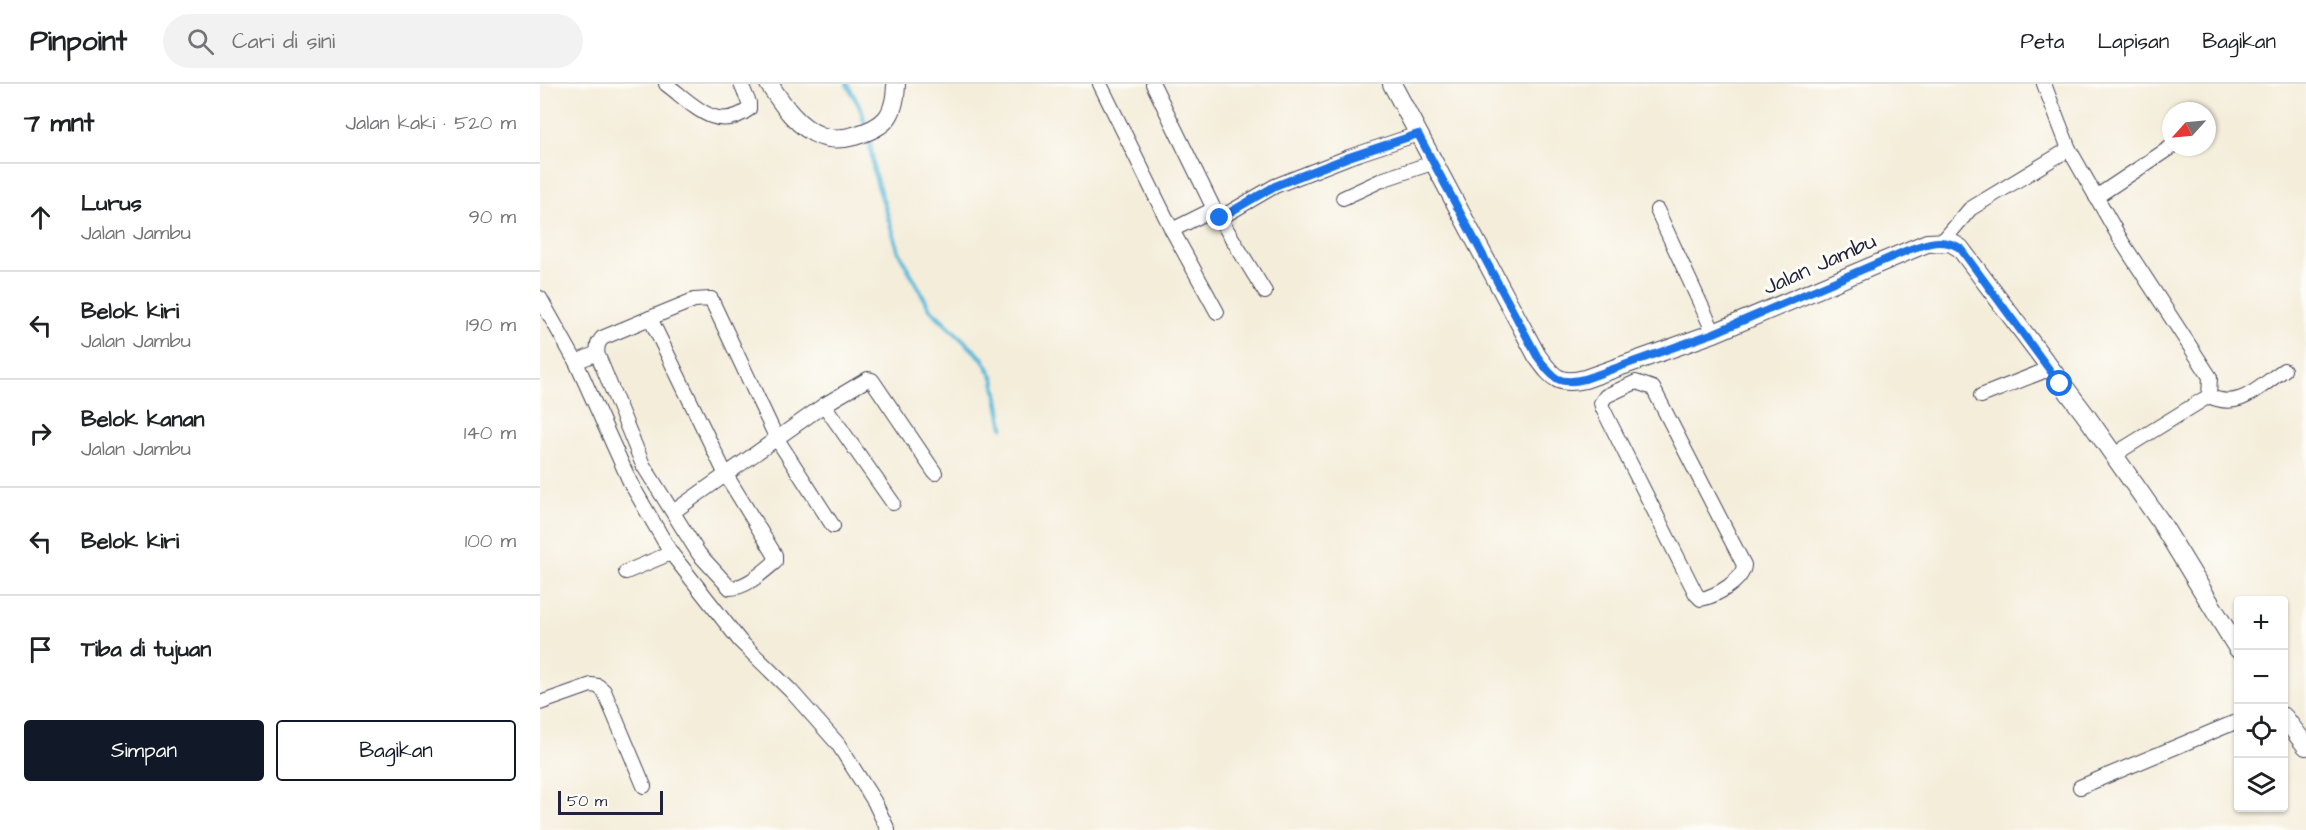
<!DOCTYPE html>
<html lang="id">
<head>
<meta charset="utf-8">
<style>
	:root { --surface:#fff; --page:#f2f2f2; --text:#202124; --muted:#757577; --line:#e0e0e0; --accent:#111827 }
	body { margin:0; font-family:"Architects Daughter",sans-serif; background:var(--page); color:var(--text) }
	.controls { position:absolute; right:18px; bottom:18px; display:grid; overflow:hidden; border-radius:6px; box-shadow:0 2px 4px #0004 }
	.controls button { width:54px; height:54px; display:grid; place-items:center; padding:0; border:0; border-bottom:2px solid var(--line); background:var(--surface); color:var(--text); font:30px sans-serif }
	.compass { position:absolute; left:1622px; top:18px; width:54px; height:54px; border-radius:50%; background:var(--surface); box-shadow:0 2px 4px #0004; rotate:243deg }
	.scale { position:absolute; left:18px; bottom:15px; width:105px; box-sizing:border-box; padding-left:6px; border:3px solid #22223b; border-top:0; font-size:16px; line-height:21px; white-space:nowrap; color:#22223b; -webkit-text-stroke:4px #fdfcf7; paint-order:stroke }
	.stop { position:absolute; width:18px; height:18px; margin:-14px; border:4px solid #1a73e8; border-radius:50%; background:#fff }
	.stop.end { background:#1a73e8; border-color:#fff; box-shadow:0 2px 6px #0008 }
	.list { margin:0; padding:0; list-style:none }
	h2 { display:flex; justify-content:space-between; align-items:center; height:78px; margin:0; padding:0 24px; font-size:26px }
	h2 small { font-size:20px; font-weight:400; color:var(--muted) }
	.list li { display:grid; grid-template-columns:39px 1fr auto; gap:18px; align-items:center; box-sizing:border-box; height:108px; padding:0 24px; border-top:2px solid var(--line) }
	.list b { display:block; font-size:22px; white-space:nowrap }
	.list p { margin:0; font-size:20px; white-space:nowrap; color:var(--muted) }
	.list em { font-size:20px; font-style:normal; color:var(--muted) }
	.actions { display:flex; gap:12px; padding:18px 24px }
	.actions a { flex:1; padding:14px 0; border:2px solid var(--accent); border-radius:6px; text-align:center; font-size:21px; color:var(--accent) }
	.actions .main { background:var(--accent); color:#fff }
	.icon { flex:none; width:33px; height:33px; fill:none; stroke:currentColor; stroke-width:2; stroke-linecap:round; stroke-linejoin:round }
	.map { position:relative; flex:none; width:1766px; height:746px; overflow:hidden }
	header { display:flex; align-items:center; gap:36px; box-sizing:border-box; height:84px; padding:0 30px; background:var(--surface); border-bottom:2px solid var(--line) }
	header strong { font-size:28px }
	nav { display:flex; gap:33px; margin-inline-start:auto; font-size:21px }
	.search { width:420px; height:54px; background:var(--page); display:flex; align-items:center; gap:15px; box-sizing:border-box; padding:0 21px; border-radius:33px; color:var(--muted); font-size:22px }
	main { display:flex }
	aside { flex:1; background:var(--surface) }
	.map>svg:first-child { display:block }
	.lines { fill:none; stroke-linecap:round; stroke-linejoin:round }
	.stream { stroke:#5abad9; stroke-width:4.5 }
	.street-casing { stroke:#424053; stroke-width:16 }
	.secondary-casing { stroke:#424053; stroke-width:20 }
	.street { stroke:#fff; stroke-width:14 }
	.secondary { stroke:#fff; stroke-width:18 }
	.route { stroke:#1a73e8; stroke-width:8 }
	.labels { text-anchor:middle; stroke-width:6; stroke-linejoin:round; paint-order:stroke }
	.street-label { font-size:22px; fill:#22223b; stroke:#fdfcf7 }
</style>
</head>
<body>
<header>
<strong>Pinpoint</strong>
<div class="search"><svg class="icon" aria-label="search" viewBox="0 0 24 24"><circle cx="10" cy="10" r="6"/><path d="M15 15l6 6"/></svg>Cari di sini</div>
<nav><a>Peta</a><a>Lapisan</a><a>Bagikan</a></nav>
</header>
<main>
<aside>
<h2>7 mnt<small>Jalan kaki · 520 m</small></h2>
<ul class="list">
<li><svg class="icon" aria-label="ahead" viewBox="0 0 24 24"><path d="M12 20V5M6 11l6-6 6 6"/></svg><div><b>Lurus</b><p>Jalan Jambu</p></div><em>90 m</em></li>
<li><svg class="icon" aria-label="left" viewBox="0 0 24 24"><path d="M17 20v-9H6M10 6l-5 5 5 5"/></svg><div><b>Belok kiri</b><p>Jalan Jambu</p></div><em>190 m</em></li>
<li><svg class="icon" aria-label="right" viewBox="0 0 24 24"><path d="M7 20v-9h11M14 6l5 5-5 5"/></svg><div><b>Belok kanan</b><p>Jalan Jambu</p></div><em>140 m</em></li>
<li><svg class="icon" aria-label="left" viewBox="0 0 24 24"><path d="M17 20v-9H6M10 6l-5 5 5 5"/></svg><div><b>Belok kiri</b></div><em>100 m</em></li>
<li><svg class="icon" aria-label="arrive" viewBox="0 0 24 24"><path d="M6 21V4h12l-3 4 3 4H6"/></svg><div><b>Tiba di tujuan</b></div></li>
</ul>
<div class="actions"><a class="main">Simpan</a><a>Bagikan</a></div>
</aside>
<div class="map">
<svg width="1766" height="746" viewBox="0 0 1766 746">
	<rect width="100%" height="100%" fill="#fdfcf7"/>
	<filter id="ink" filterUnits="userSpaceOnUse"><feTurbulence type="fractalNoise" baseFrequency=".0167" numOctaves="2"/><feDisplacementMap in="SourceGraphic" scale="12" xChannelSelector="R" yChannelSelector="G"/><feConvolveMatrix kernelMatrix="1 2 1 2 8 2 1 2 1" color-interpolation-filters="sRGB"/></filter>
	<filter id="wash" filterUnits="userSpaceOnUse"><feTurbulence type="fractalNoise" baseFrequency=".008" numOctaves="4" result="noise"/><feDisplacementMap in="SourceGraphic" scale="24" xChannelSelector="R" yChannelSelector="G"/><feGaussianBlur stdDeviation="1.35" result="paint"/><feColorMatrix in="noise" values="0 0 0 0 0 0 0 0 0 0 0 0 0 0 0 0 0 1.4 0 .05"/><feComposite in="paint" operator="in"/></filter>
	<g filter="url(#wash)">
		<rect width="100%" height="100%" fill="#f4edda"/>
		<g class="lines">
			<!-- stream -->
			<g class="stream">
				<polyline points="307,0 321,25 326,44"/>
				<polyline points="329,52 334,88 359,168 390,225 443,275 454,295 463,343"/>
			</g>
		</g>
	</g>
	<g filter="url(#ink)">
		<g class="lines">
			<defs>
				<g id="street">
					<path d="M126,0C153,20 176,50 209,25V19L201,0"/>
					<polyline points="560,0 632,146 677,228"/>
					<polyline points="613,0 674,125 725,208"/>
					<polyline points="1504,0 1529,65 1582,158 1670,293 1669,312 1583,365 1575,374"/>
					<polyline points="1556,113 1631,63"/>
					<polyline points="803,114 844,95 892,79"/>
					<polyline points="1117,126 1174,249"/>
					<polyline points="680,134 735,102 809,73 878,50"/>
					<polyline points="632,146 674,125"/>
					<polyline points="1403,157 1430,125 1529,65"/>
					<polyline points="0,214 36,278 90,398 131,469 200,557 251,607 298,660 334,717 348,746"/>
					<polyline points="110,234 154,216 171,215 237,355 293,442"/>
					<path d="M36,278L57,269L103,381L159,470L190,504C206,504 223,488 235,478V471L186,391L110,234L62,254L58,260L57,269"/>
					<path d="M1096,298L1113,304L1204,481C1203,497 1176,512 1161,515L1156,510L1063,325L1061,319L1066,312Z"/>
					<polyline points="1441,312 1509,285"/>
					<path d="M1669,312C1700,327 1718,303 1744,286"/>
					<polyline points="284,321 353,419"/>
					<polyline points="133,428 284,321 328,295 332,296 395,389"/>
					<polyline points="86,488 131,469"/>
					<polyline points="0,619 51,601 58,602 64,607 104,702"/>
					<polyline points="1540,703 1698,637"/>
				</g>
				<g id="secondary">
					<path d="M229,0C243,21 257,43 281,52C292,56 303,55 314,52C345,43 355,33 356,0"/>
					<path d="M852,0L997,272C1012,292 1017,302 1045,295L1174,249L1387,159L1410,158L1420,164L1547,333L1620,437L1698,565"/>
					<polyline points="1744,633 1766,662"/>
				</g>
			</defs>
			<!-- street casing -->
			<use href="#street" class="street-casing"/>
			<!-- secondary casing -->
			<use href="#secondary" class="secondary-casing"/>
			<!-- street -->
			<use href="#street" class="street"/>
			<!-- secondary -->
			<use href="#secondary" class="secondary"/>
		</g>
	</g>
	<g class="lines" filter="url(#ink)">
		<!-- route -->
		<path class="route" d="M680,134L735,102L809,73L878,50L997,272C1012,293 1017,302 1045,295L1174,249L1368,166C1387,159 1402,153 1420,164L1520,300"/>
	</g>
	<g class="labels">
		<!-- street labels -->
		<g class="street-label">
			<text transform="translate(1279 179) rotate(-24)" y="8">Jalan Jambu</text>
		</g>
	</g>
</svg>
<div class="controls">
<button>+</button>
<button>−</button>
<button><svg class="icon" aria-label="locate" viewBox="0 0 24 24"><circle cx="12" cy="12" r="6"/><path d="M12 2v4M12 18v4M2 12h4M18 12h4"/></svg></button>
<button><svg class="icon" aria-label="layers" viewBox="0 0 24 24"><path d="M12 4l9 5-9 5-9-5zM3 14l9 5 9-5"/></svg></button>
</div>
<svg class="compass" viewBox="-18 -18 36 36"><path d="M0-13l5 13h-10z" fill="#e53935"/><path d="M0 13l5-13h-10z" fill="#757577"/></svg>
<div class="scale">50 m</div>
<div class="stop" style="left:1520px;top:300px"></div>
<div class="stop end" style="left:680px;top:134px"></div>
</div>
</main>
</body>
</html>
